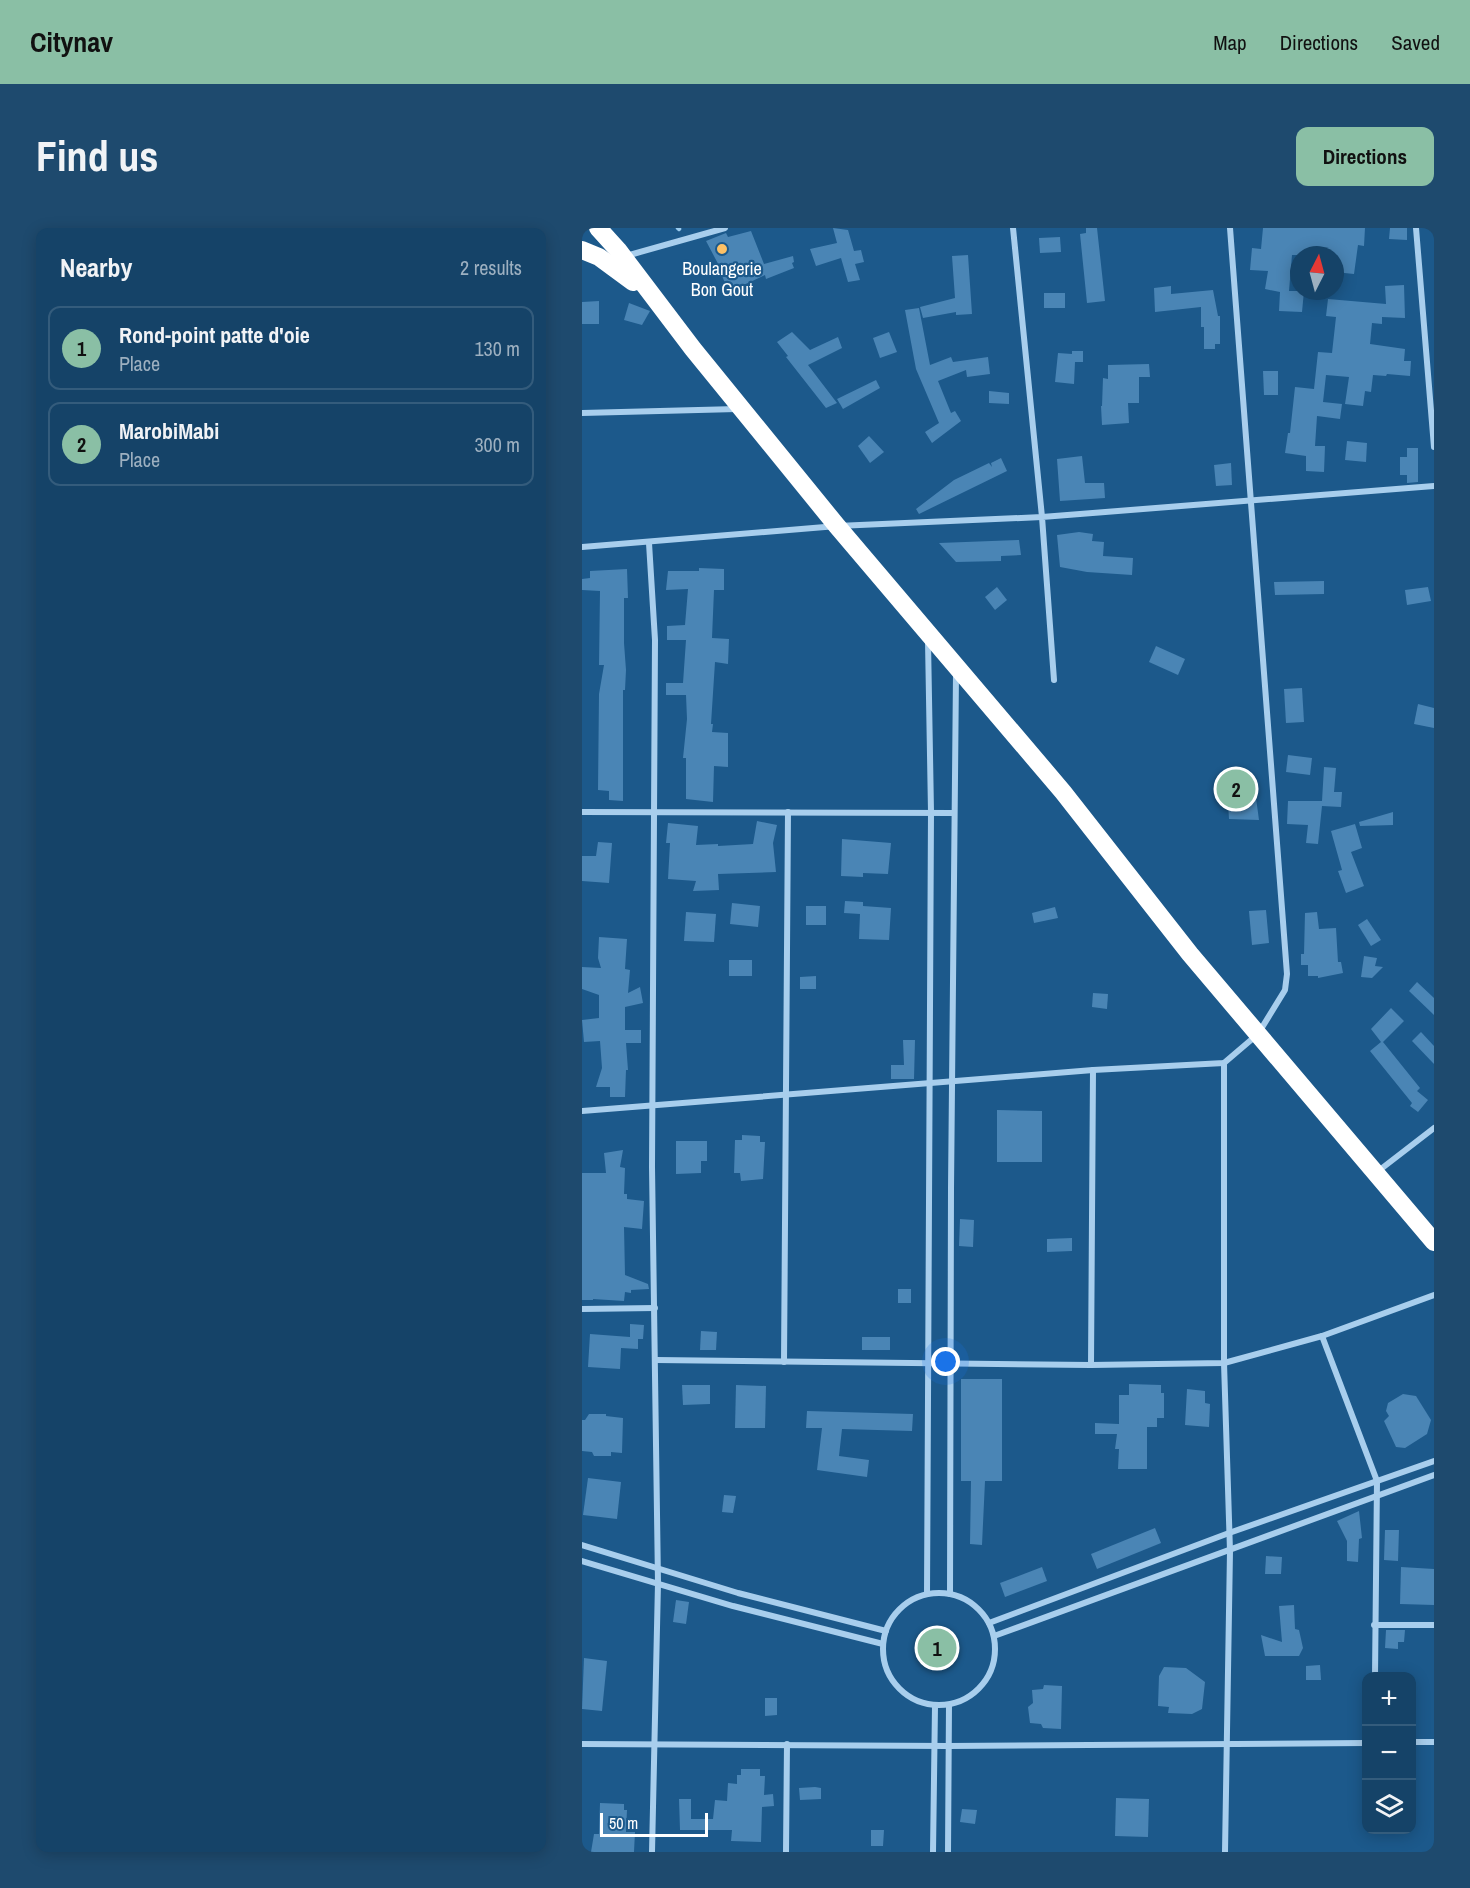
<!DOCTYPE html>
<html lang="en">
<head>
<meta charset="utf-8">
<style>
	:root { --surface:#154368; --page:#1e4a6e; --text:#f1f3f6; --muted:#9db0c0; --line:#345c7c; --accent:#8abfa5 }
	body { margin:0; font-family:"Archivo Narrow",sans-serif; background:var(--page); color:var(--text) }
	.controls { position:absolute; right:18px; bottom:18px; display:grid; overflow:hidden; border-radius:12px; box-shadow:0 3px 15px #0003 }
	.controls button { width:54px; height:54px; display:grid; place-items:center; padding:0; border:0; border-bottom:2px solid var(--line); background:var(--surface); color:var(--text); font:30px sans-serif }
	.compass { position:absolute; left:708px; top:18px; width:54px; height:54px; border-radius:50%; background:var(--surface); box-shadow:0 3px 15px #0003; rotate:6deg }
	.scale { position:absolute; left:18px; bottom:15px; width:108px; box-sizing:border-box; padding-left:6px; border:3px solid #fff; border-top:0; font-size:16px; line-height:21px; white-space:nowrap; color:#fff; -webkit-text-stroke:4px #1c598b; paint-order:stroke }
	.you { position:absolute; left:364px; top:1134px; width:21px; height:21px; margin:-15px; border:4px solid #fff; border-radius:50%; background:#1a73e8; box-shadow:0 0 0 9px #1a73e833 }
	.badge { display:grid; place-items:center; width:39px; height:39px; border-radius:50%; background:var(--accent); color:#111; font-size:20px; font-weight:700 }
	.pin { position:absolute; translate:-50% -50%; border:3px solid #fff; box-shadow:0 2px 6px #0006 }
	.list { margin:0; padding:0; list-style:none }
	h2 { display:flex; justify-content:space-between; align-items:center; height:78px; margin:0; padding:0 24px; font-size:26px }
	h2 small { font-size:20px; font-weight:400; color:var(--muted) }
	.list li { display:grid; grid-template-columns:39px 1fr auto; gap:18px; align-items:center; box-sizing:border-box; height:84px; margin:0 12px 12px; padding:0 12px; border:2px solid var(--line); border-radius:12px }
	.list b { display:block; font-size:22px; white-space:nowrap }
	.list p { margin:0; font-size:20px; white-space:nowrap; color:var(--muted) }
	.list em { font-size:20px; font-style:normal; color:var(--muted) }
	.icon { flex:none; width:33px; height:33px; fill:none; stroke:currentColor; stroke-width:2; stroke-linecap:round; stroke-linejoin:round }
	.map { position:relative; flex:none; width:852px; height:1624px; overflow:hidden; border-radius:12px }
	header { display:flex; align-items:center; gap:36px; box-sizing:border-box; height:84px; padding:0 30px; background:var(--accent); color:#111 }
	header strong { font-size:28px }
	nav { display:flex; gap:33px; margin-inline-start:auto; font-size:21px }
	.intro { display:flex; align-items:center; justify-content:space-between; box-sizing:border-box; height:144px; padding:0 36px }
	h1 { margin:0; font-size:42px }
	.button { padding:15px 27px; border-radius:12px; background:var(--accent); color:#111; font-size:21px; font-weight:700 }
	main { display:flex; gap:36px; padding:0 36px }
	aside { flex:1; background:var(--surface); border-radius:12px; box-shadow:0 3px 15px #0003 }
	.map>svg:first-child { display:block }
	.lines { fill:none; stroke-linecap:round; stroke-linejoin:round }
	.stream { stroke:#9bcbee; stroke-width:4.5 }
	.building { fill:#4a85b5 }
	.street { stroke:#a8ceed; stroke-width:6 }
	.highway { stroke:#fff; stroke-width:18 }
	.poi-dot { fill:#fdc166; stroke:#1c598b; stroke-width:2 }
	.labels { text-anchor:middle; stroke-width:4.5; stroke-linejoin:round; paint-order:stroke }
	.poi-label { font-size:18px; fill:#fff; stroke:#1c598b }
</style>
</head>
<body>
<header>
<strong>Citynav</strong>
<nav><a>Map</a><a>Directions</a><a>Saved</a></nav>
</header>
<div class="intro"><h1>Find us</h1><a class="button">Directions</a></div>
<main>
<aside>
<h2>Nearby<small>2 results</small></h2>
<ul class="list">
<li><span class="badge">1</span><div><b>Rond-point patte d'oie</b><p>Place</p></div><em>130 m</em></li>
<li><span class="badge">2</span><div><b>MarobiMabi</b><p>Place</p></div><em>300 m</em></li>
</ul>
</aside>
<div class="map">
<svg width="852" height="1624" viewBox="0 0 852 1624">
	<rect width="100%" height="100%" fill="#1c598b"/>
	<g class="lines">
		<!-- stream -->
		<polyline class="stream" points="96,0 97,1"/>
	</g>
	<!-- building -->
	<g class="building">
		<polygon points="251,0 266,2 272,23 279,22 282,34 273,36 278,52 266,54 259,30 234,38 228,21 255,15"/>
		<polygon points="504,0 515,0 523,73 505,75 498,6 504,5"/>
		<polygon points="681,0 783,0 782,18 776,17 772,46 753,44 753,27 710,27 707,63 722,63 720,84 697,83 698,64 683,61 686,43 668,42 670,20 679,21"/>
		<polygon points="808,0 825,0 825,12 807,11"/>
		<polygon points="169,3 182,36 211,28 212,34 210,35 212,40 184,51 183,47 147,64 140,48 142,47 124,13 144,5 146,9"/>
		<polygon points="478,9 479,24 458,25 457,10"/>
		<polygon points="386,27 390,86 374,87 374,84 341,90 338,79 373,70 370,28"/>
		<polygon points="822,57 823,90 800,89 800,96 790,95 788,116 823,121 822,133 829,133 828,148 805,146 804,148 791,147 789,164 783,163 781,178 763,176 767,149 744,147 741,174 760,176 758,191 735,188 733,218 743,218 742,244 724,243 724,228 703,225 706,205 708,205 713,159 732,161 736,124 750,125 754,89 744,88 746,71 804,76 803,58"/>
		<polygon points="589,58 589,66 631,62 636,88 638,88 638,116 633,116 633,121 622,121 622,99 619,99 619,79 573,84 572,60"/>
		<rect x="462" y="65" width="21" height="15"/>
		<polygon points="17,73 17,96 0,96 0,74"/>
		<polygon points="47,75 68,83 60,97 42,92"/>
		<polygon points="337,80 348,137 369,129 371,134 406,129 408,146 385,149 384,142 356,153 369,185 373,183 379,193 350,215 343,204 357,195 334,141 323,82"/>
		<polygon points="210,104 228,122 256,109 260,120 226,137 255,175 244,180 204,129 206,128 195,114"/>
		<polygon points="307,104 315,124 298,130 291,110"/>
		<polygon points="490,123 501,123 501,134 493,134 492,156 473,154 476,125 490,126"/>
		<polygon points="567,136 568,149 557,149 557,175 546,175 547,195 520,197 519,178 520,178 521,150 526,151 526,137"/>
		<polygon points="681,143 696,143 696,167 682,167"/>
		<polygon points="294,152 298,160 261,181 255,171"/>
		<polygon points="407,163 427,165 427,176 407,175"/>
		<polygon points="287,208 302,224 288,235 276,218"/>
		<polygon points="765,213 785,215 784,234 763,232"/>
		<polygon points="825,220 836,220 836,254 825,255 825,247 818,247 818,229 825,229"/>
		<polygon points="500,228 503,255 522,255 523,270 478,273 475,231"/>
		<polygon points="419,230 425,243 337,286 334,281 372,252 407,235 410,239 409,235"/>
		<polygon points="649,235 650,257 634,258 632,237"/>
		<polygon points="497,304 511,306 510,313 522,314 521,328 551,330 550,347 505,344 478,339 475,307"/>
		<polygon points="437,312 439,327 419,328 419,333 374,334 357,315"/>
		<polygon points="117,340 142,341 142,362 132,362 130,410 147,411 146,436 133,434 129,496 131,496 130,504 146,505 146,539 132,538 131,574 104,571 104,530 101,530 105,491 104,467 84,467 84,455 101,455 104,412 85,412 85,398 103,397 106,361 84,362 86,343 117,343"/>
		<polygon points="45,341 46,370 42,370 42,415 44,442 43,462 41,462 41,573 27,572 27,563 16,562 17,466 22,437 17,437 18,363 0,362 0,351 8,350 8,343"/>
		<polygon points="742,353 742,366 693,367 692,354"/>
		<polygon points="415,359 425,372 413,382 403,369"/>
		<polygon points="846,359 849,373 825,377 823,362"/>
		<polygon points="574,418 603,431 596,447 567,434"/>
		<polygon points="720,460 722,494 704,495 702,461"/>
		<polygon points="836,476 852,480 852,500 832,496"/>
		<polygon points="706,527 730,530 728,547 704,544"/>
		<polygon points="742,539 754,540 752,564 760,564 759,579 740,578 736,616 724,615 726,597 705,596 706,573 740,573"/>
		<polygon points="671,548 677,592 647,591 646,575 635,573 636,549"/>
		<polygon points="811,584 811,597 778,598 777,594"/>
		<polygon points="175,593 195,597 191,615 194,644 136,646 137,662 111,663 114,653 86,651 88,615 84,615 86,595 116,598 114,617 136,616 136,618 171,616"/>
		<polygon points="773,596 780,620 769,624 782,658 764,665 756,643 760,642 749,603"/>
		<polygon points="260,611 309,615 306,646 281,645 281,649 259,648"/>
		<polygon points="16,614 30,615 27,655 0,653 0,628 14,628"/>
		<polygon points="263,673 281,674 281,678 309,680 307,712 277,711 278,686 262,685"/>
		<polygon points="150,675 178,678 176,699 148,696"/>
		<rect x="224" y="678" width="20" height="19"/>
		<polygon points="473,679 476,690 452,695 450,685"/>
		<polygon points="684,682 687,715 670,717 667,683"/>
		<polygon points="104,684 134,686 132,714 102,713"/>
		<polygon points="735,684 737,701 754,700 756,734 759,734 761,745 736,750 736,748 726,748 726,737 719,737 719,726 722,726 723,685"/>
		<polygon points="785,691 799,712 789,718 776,697"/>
		<polygon points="17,709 45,711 43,741 48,742 46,765 58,759 61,775 43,779 43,802 59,802 59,815 44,815 46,842 44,842 43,869 28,869 28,859 14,859 20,840 18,813 2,814 0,792 17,790 17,767 0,761 0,739 19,740 16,730"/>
		<polygon points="782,728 795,730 793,738 801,739 790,750 779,749"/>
		<rect x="147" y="732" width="23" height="16"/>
		<polygon points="234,748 234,761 218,761 218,749"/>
		<polygon points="835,754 852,770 852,787 827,763"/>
		<polygon points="511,765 526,766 525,781 510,779"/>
		<polygon points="809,780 822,793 801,814 838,860 835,863 846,872 836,884 828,878 830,875 788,823 799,814 789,801"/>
		<polygon points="839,804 852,818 852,836 830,813"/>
		<polygon points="321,812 333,812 332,851 309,851 309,837 322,837"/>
		<polygon points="415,882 460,883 460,934 415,934"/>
		<polygon points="160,907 178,908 178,914 183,914 181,951 159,953 158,945 152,945 153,912 160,912"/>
		<polygon points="94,913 125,913 125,933 119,933 119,945 94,946"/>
		<polygon points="41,922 38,939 43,940 42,966 45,966 45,971 62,973 60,1001 42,999 43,1047 66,1056 67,1061 49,1062 49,1065 43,1064 42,1073 11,1071 11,1072 0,1072 0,945 24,945 22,925"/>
		<polygon points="378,991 392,992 391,1019 377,1018"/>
		<polygon points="490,1010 490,1023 465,1024 465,1011"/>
		<rect x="316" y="1061" width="13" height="14"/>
		<polygon points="48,1096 62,1097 61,1111 56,1111 56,1121 39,1120 38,1141 6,1139 8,1106 48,1109"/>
		<polygon points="119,1103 135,1104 134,1122 118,1122"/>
		<rect x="280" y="1109" width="28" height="13"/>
		<polygon points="379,1151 420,1151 420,1253 403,1253 400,1317 388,1316 389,1253 379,1253"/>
		<polygon points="547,1156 579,1157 579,1165 582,1165 582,1190 575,1190 575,1199 565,1199 565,1241 536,1241 537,1221 533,1221 535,1206 513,1206 513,1195 537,1196 537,1167 547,1167"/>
		<polygon points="100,1157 128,1157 128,1176 101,1177"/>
		<polygon points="154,1157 184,1158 183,1200 153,1200"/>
		<polygon points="605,1161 623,1163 623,1175 628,1176 627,1199 603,1197"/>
		<polygon points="821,1166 834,1168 849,1192 845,1206 823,1220 814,1219 802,1193 807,1188 804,1183 806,1175"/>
		<polygon points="225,1183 331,1186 330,1203 260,1201 257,1228 287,1232 285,1249 235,1242 240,1200 224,1200"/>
		<polygon points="7,1186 24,1186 24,1188 41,1190 40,1225 29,1224 29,1228 12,1228 10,1224 0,1223 0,1192 3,1192"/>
		<polygon points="6,1250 39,1254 35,1291 1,1287"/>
		<polygon points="142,1267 154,1268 151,1285 140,1284"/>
		<polygon points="777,1283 780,1310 777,1311 776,1334 765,1333 765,1313 755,1293"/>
		<polygon points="573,1300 579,1315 515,1341 509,1326"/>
		<polygon points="803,1302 817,1302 816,1333 802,1332"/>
		<polygon points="684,1328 700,1329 699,1346 683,1346"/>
		<polygon points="460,1339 465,1353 423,1369 418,1355"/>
		<polygon points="819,1339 852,1341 852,1377 818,1376"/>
		<polygon points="94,1372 107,1374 104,1396 91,1394"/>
		<polygon points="712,1377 713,1401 717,1402 721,1420 717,1428 683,1428 679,1407 700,1414 697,1378"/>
		<polygon points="804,1402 823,1402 822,1414 816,1414 816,1421 803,1420"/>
		<polygon points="2,1430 25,1433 20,1483 0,1481"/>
		<polygon points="738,1437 739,1452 724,1452 724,1438"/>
		<polygon points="582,1439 604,1440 623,1454 620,1481 610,1486 586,1485 587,1479 576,1478 577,1448"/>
		<polygon points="462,1457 480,1458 479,1501 461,1500 459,1496 448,1495 446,1479 451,1475 450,1462 461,1461"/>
		<polygon points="183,1470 195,1470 195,1487 183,1488"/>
		<polygon points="159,1541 178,1541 178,1548 183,1548 182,1567 191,1566 192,1578 180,1579 179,1614 149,1613 150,1602 98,1602 97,1571 109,1571 109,1591 131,1591 133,1572 145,1573 146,1555 155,1556 155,1547 159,1547"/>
		<polygon points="233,1559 239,1560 239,1571 218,1572 217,1560"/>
		<polygon points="534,1570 567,1571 566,1609 533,1608"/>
		<polygon points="18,1575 42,1576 42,1582 45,1582 44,1604 53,1604 52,1624 9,1624 12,1606 17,1606"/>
		<polygon points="380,1581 395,1582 393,1596 378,1594"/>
		<polygon points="289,1602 302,1602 301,1618 289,1618"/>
	</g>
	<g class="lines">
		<!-- street -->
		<g class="street">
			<polyline points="834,0 852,219"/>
			<polyline points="44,28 143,0"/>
			<polyline points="0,185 155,181"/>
			<polyline points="67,315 73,412 70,939 76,1355 70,1624"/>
			<polyline points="0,319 255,298 460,289 431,0"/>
			<polyline points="472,452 460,289 852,258"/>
			<polyline points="0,584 372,585"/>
			<polyline points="642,835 642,1135 648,1323 643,1624"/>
			<polyline points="0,883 511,842 642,835 676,806 703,762 705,746 648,0"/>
			<polyline points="795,944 852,900"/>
			<polyline points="0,1081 73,1080"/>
			<polyline points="740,1108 795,1253 793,1448"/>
			<polyline points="74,1132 509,1137 642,1135 740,1108 852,1067"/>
			<polyline points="202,1134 206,584"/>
			<polyline points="509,1137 511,842"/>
			<polyline points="0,1317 156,1365 304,1403"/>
			<polyline points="0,1333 151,1378 301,1416"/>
			<circle cx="357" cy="1421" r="56"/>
			<polyline points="345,1366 349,584 346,413"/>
			<polyline points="368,1366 369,961 374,446"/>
			<polyline points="407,1395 647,1305 852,1233"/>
			<polyline points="792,1397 852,1397"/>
			<polyline points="412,1408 852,1247"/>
			<polyline points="830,1514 852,1514"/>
			<polyline points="0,1516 366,1518 784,1515"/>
			<polyline points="204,1624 205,1516"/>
			<polyline points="351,1624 353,1478"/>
			<polyline points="366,1624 367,1477"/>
		</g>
		<!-- highway -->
		<g class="highway">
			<polyline points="16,0 36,22 111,121 255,298 481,564 608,726 852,1014"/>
			<polyline points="0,22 17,29 51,54"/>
		</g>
	</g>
	<!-- markers -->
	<circle class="poi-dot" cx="140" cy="21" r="6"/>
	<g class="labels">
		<!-- poi labels -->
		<g class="poi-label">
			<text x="140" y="47">Boulangerie<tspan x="140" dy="21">Bon Gout</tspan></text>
		</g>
	</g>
</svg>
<div class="controls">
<button>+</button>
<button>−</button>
<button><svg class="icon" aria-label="layers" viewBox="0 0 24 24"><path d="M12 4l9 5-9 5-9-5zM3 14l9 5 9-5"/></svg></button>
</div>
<svg class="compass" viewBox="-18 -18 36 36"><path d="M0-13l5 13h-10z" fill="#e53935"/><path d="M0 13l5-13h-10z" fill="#9db0c0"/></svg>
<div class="scale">50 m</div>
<div class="you"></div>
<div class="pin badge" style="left:355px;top:1420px">1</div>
<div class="pin badge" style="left:654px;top:561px">2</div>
</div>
</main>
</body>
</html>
